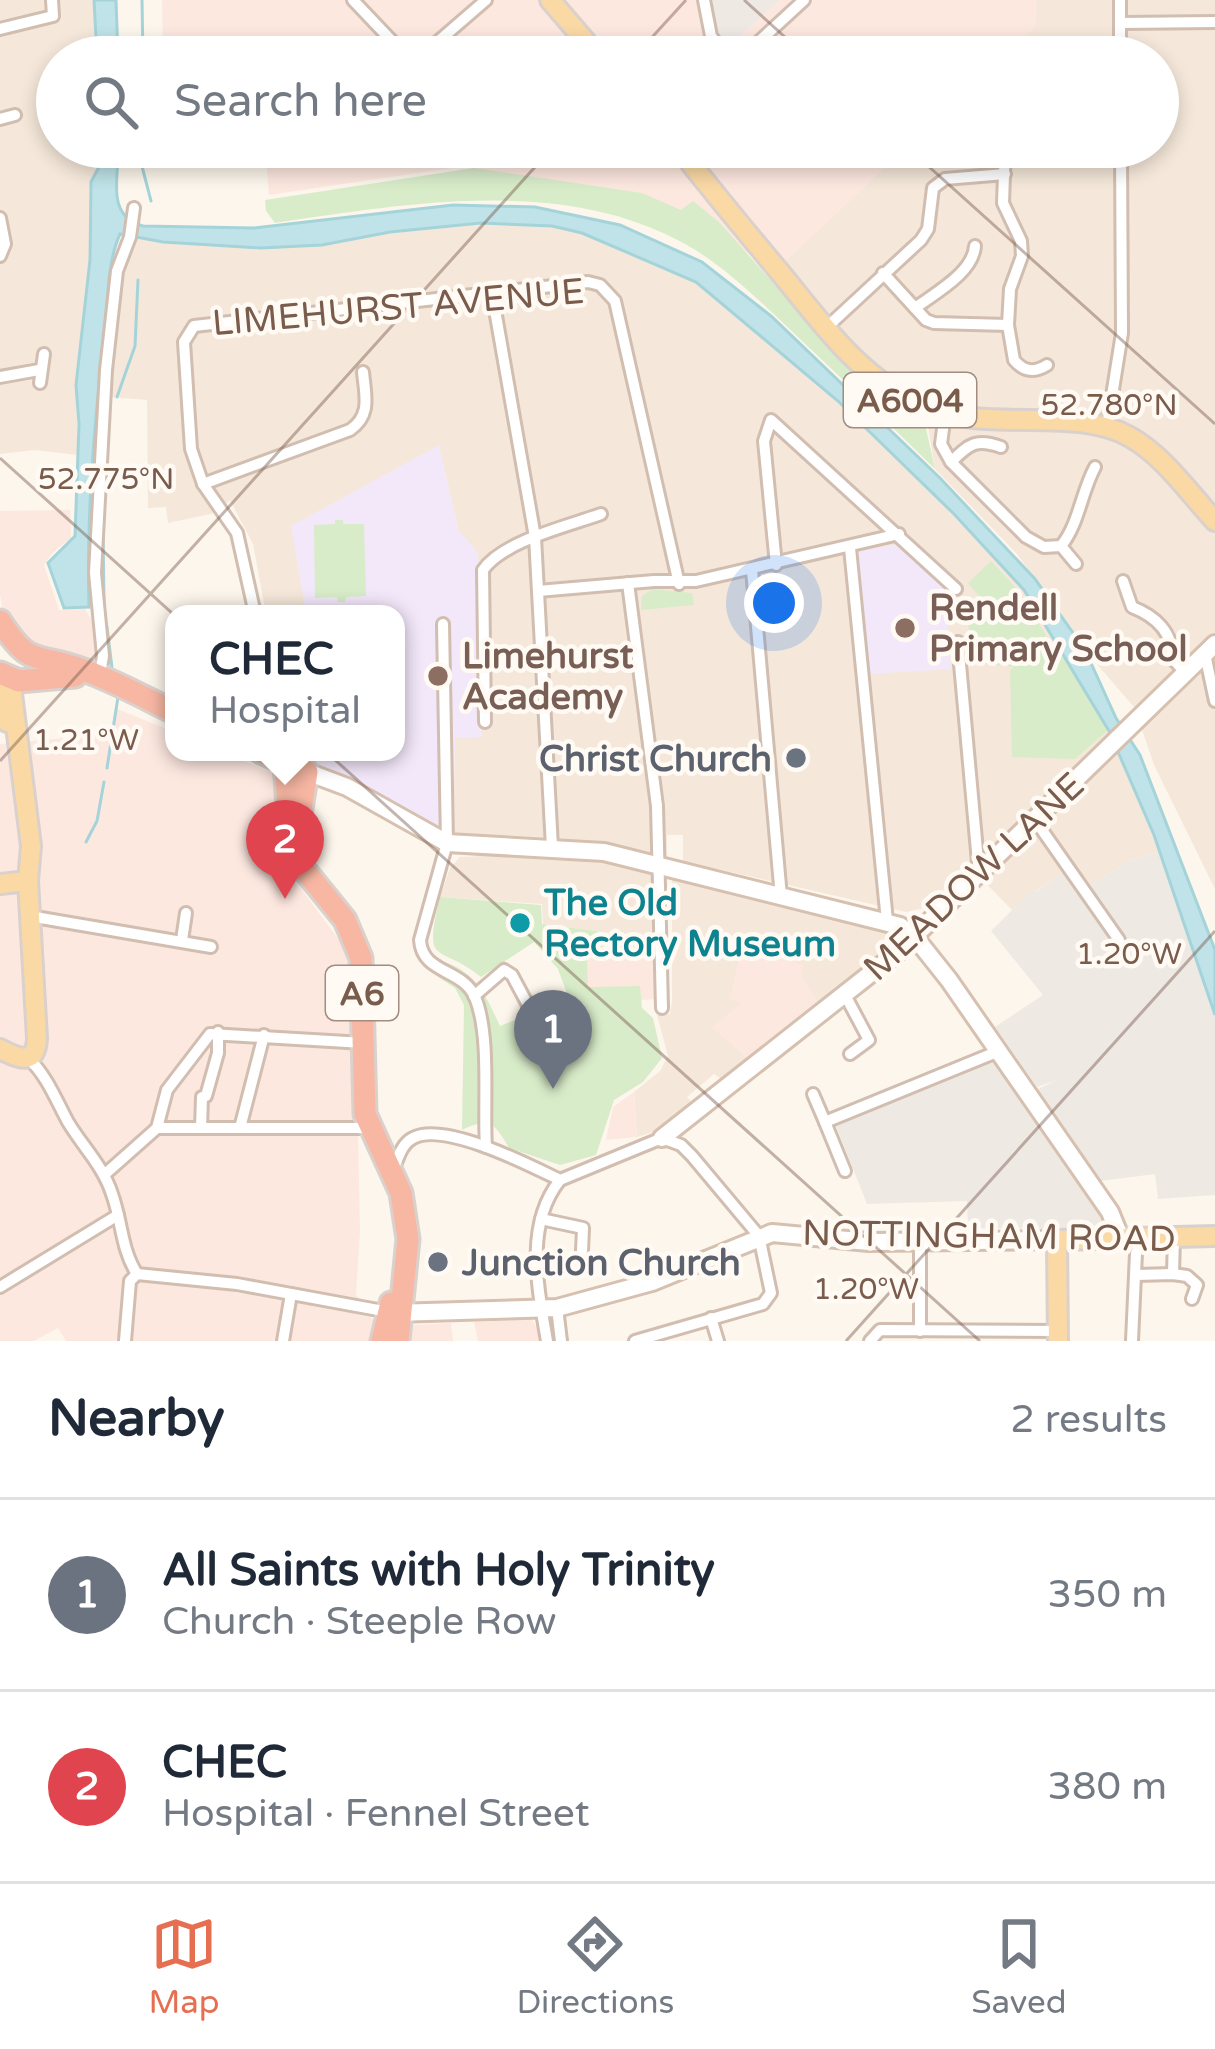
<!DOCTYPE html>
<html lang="en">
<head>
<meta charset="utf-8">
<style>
	:root { --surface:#fff; --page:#f2f2f3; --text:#1f2937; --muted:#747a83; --line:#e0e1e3; --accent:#e76f51 }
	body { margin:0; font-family:"Varela Round",sans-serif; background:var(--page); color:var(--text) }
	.you { position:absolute; left:774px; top:603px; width:42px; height:42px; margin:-30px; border:9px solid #fff; border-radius:50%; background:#1a73e8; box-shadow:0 0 0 18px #1a73e833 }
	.badge { display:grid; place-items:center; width:78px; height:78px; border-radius:50%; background:var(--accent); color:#fff; font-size:39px; font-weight:700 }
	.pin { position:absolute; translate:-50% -99px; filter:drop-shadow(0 3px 6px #0008) }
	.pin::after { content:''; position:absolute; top:63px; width:42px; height:36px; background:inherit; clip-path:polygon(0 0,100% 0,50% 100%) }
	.popup { position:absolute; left:165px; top:605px; width:240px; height:156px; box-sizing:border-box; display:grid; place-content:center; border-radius:24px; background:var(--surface); filter:drop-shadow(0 3px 9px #0005); font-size:39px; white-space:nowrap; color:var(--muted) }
	.popup b { font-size:45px; color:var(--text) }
	.popup::after { content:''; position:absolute; left:50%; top:100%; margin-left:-24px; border:24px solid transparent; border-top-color:var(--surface) }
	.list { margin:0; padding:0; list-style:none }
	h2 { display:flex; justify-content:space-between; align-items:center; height:156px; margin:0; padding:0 48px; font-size:51px }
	h2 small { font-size:39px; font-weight:400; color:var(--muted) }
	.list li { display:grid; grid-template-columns:78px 1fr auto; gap:36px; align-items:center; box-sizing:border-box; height:192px; padding:0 48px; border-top:3px solid var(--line) }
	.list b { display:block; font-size:45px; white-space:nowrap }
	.list p { margin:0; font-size:39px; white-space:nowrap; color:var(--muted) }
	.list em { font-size:39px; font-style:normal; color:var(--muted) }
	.icon { flex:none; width:66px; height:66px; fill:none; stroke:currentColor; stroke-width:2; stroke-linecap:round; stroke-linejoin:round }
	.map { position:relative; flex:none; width:1215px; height:1341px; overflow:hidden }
	.search { position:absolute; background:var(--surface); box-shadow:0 6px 18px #0003; left:36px; right:36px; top:36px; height:132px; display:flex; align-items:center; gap:30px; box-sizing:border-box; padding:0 42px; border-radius:66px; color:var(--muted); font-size:45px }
	.sheet { height:540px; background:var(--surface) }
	nav { display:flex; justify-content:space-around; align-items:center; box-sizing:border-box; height:168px; border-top:3px solid var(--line); background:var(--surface); font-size:33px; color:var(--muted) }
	nav a { display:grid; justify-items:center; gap:6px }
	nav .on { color:var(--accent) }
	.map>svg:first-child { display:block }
	.residential { fill:#f5e8da }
	.commercial { fill:#fde8e0 }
	.industrial { fill:#efe9e4 }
	.education { fill:#f3e8fa }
	.green { fill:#d8ecc9 }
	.water { fill:#bfe3e8; stroke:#a5d3da; stroke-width:3 }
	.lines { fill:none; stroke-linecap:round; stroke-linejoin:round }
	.stream { stroke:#a5d3da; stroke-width:3 }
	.street-casing { stroke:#d1beb0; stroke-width:16 }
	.secondary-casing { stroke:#d6c0b0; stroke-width:22 }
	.primary-casing { stroke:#dad1cd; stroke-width:24 }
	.highway-casing { stroke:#dad1cd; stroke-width:27 }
	.street { stroke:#fff; stroke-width:10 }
	.secondary { stroke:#fff; stroke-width:16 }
	.primary { stroke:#fbd9a5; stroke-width:18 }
	.highway { stroke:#f7b7a3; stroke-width:21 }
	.ticks { fill:none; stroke:#7a5c4d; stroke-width:3; stroke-opacity:0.45 }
	.education-dot { fill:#8d6e63; stroke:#fffaf3; stroke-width:4.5 }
	.worship-dot { fill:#6b7280; stroke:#fffaf3; stroke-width:4.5 }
	.culture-dot { fill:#0f9aa8; stroke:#fffaf3; stroke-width:4.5 }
	.labels { text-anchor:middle; stroke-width:9; stroke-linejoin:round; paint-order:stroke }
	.shield { fill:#fffaf3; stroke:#a28b7f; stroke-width:3 }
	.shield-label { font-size:33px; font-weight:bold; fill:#7a5c4d }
	.street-label { font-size:36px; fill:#7a5c4d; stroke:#fffaf3 }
	.education-label { font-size:36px; font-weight:bold; fill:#785e54; stroke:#fffaf3; text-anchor:start }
	.worship-label { font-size:36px; font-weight:bold; fill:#5b616d; stroke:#fffaf3; text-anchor:end }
	.culture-label { font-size:36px; font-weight:bold; fill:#0d838f; stroke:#fffaf3; text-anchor:start }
	.ticks-label { font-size:30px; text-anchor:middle; fill:#7a5c4d; stroke:#fffaf3; stroke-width:9; stroke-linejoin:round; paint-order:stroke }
</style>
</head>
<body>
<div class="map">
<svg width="1215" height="1341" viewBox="0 0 1215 1341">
	<rect width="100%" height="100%" fill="#fdf6ec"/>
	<!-- residential -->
	<g class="residential">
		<polygon points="0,0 93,0 97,57 57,57 57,147 99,147 98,171 90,182 90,260 76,385 78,455 35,450 0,454"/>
		<polygon points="1036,0 1215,0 1215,889 1154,765 1138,718 1140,714 1095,662 1017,554 935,469 925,408 905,398 771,262 784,262 906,147 1158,147 1158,57 1002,57 1035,26"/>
		<polygon points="441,215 595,228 742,302 1030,585 1138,768 1160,851 1129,861 1078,893 1062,873 1035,892 1032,890 1012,910 968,865 934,906 906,912 683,861 683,835 667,835 667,856 613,845 544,837 453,833 455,737 482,736 458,529 439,446 385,477 304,589 306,614 266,614 253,544 230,500 215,513 168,523 166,507 148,508 147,400 109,397 121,270 136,237"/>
		<polygon points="539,853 614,860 654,870 655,949 598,949 596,931 543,924 542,904 440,897 450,868 460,857"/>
		<polygon points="672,878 883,931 893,940 819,1004 801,977 731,999 743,1002 749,1060 723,1080 714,1074 687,1097 694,1105 660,1130 637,1137 634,1092 660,1071 668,1056 657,1015 670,1014 672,1001"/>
	</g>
	<!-- commercial -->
	<g class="commercial">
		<polygon points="162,0 700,0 720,53 780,0 1036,0 1035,26 1002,57 163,57"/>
		<polygon points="265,147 906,147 784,262 767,265 695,218 516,185 471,165 269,195"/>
		<polygon points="70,510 71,538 54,551 44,565 59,610 85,609 94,624 97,662 87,668 35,655 4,617 0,595 0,511"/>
		<polygon points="115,708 174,732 174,752 222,752 273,773 276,805 268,844 345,948 350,963 351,1048 358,1131 360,1232 356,1294 375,1323 371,1341 131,1341 134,1285 121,1341 66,1341 58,1328 34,1341 0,1341 0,744 110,734"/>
		<polygon points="742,947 804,965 801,977 819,1004 749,1060 712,1027 742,1003 730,999"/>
		<polygon points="598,949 655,949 657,999 641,1000 639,986 588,988 587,955 597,955"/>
		<polygon points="634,1092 637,1137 606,1140 613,1107"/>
		<polygon points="532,1319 543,1341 478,1341 474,1322"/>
		<polygon points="451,1323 453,1341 407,1341 414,1325"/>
	</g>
	<!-- industrial -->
	<g class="industrial">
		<polygon points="700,0 780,0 720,54 703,28"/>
		<polygon points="1160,851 1215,1017 1215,1195 1158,1199 1155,1174 1101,1181 1038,1089 1057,1080 1037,1087 995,1027 1043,995 991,931 1033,889 1036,892 1063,872 1078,893 1129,861"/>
		<polygon points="998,1043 1120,1230 968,1228 967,1201 867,1204 830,1111"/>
	</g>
	<!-- education -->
	<g class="education">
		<polygon points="439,445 458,529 478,553 482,737 455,738 453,833 430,827 299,755 299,752 396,752 396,614 306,614 291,526"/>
		<polygon points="898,544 944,588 951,669 868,674 854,552"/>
	</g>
	<!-- green -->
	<g class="green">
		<path d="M474,168L642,193L681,210L693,201L719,222L850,369L925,424L935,469C891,426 847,383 802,341C769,310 736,276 697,251C572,174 412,203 275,223L266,211L265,200Z"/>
		<polygon points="335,520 343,520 343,524 364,524 366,596 346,597 345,602 338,602 337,597 315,598 314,525 335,524"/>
		<polygon points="991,561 1016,588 1046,635 1044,638 1047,636 1074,672 1107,731 1075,759 1012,757 1010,671 1014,667 976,663 965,609 978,595 968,583"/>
		<polygon points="653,589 692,593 694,605 641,610 642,596"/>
		<path d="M440,897L541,905L542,924L597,931V955H587L588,987L640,986L642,1008L653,1018L662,1058L643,1082L614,1100L596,1155L560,1165L509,1148C495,1123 489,1117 462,1130L464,1005L455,988L438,977L445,962C477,973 487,998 500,1026L569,999L558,969L534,942L481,977C437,942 423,969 440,897Z"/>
	</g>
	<!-- water -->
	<g class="water">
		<polygon points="94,0 116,0 118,57 97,57"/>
		<path d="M100,147H119C118,178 106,216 143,226L254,228L453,205L535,207L620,225L702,262L771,316L940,478L1035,579L1085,650L1116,718L1140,755L1215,950V1015L1154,835L1109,731L1024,590L954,514L838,401L696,282L582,233L552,226L481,223L390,232L322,245L261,248L163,242L120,234C108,260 108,296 105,326C95,419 86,513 89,607L64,608L48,563L75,536L79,424L76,385L90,260L91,182L100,165Z"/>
	</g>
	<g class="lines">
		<!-- stream -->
		<g class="stream">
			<polyline points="142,0 143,57"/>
			<polyline points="137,147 151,201"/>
			<polyline points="117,397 135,346 138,280"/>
			<polyline points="103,529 104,603"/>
			<polyline points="107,627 112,668"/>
			<polyline points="107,768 118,697"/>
			<polyline points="86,842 97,821 104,782"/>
		</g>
		<defs>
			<g id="street">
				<polyline points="353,0 407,57"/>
				<polyline points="704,0 711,36 727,57"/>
				<polyline points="1120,0 1120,57"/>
				<polyline points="1120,23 1215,22"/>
				<polyline points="0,29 53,16 52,0"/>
				<polyline points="420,57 486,0"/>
				<polyline points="742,57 804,0"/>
				<polyline points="0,119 15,115"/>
				<path d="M1005,147L1003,203L1021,241L1022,256L1010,289L1008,325L1014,360C1024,372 1034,373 1047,365"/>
				<polyline points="0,218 5,244 0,256"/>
				<polyline points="883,273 926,320 934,323 1008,325"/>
				<polyline points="492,293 535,537 552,847"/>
				<path d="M915,308C935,293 973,273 975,246"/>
				<polyline points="826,328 921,240 928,229 933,188 945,179 1005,174"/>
				<polyline points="0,377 39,370"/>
				<polyline points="40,383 44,354"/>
				<path d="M945,414L941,444L951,462L1026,537L1044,547L1061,546C1079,524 1081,493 1095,467"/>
				<polyline points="1107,427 1122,333 1121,147"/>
				<path d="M951,462C969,444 976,438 1001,447"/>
				<path d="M203,484L350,430C372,415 365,395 363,372"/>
				<polyline points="1061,546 1076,564"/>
				<polyline points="850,548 887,921"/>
				<polyline points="776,565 764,441 771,420 956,589"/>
				<polyline points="752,570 781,897"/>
				<path d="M1123,581L1132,607C1155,616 1173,632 1172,658L1185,672"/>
				<polyline points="628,583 657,806 662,1008"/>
				<polyline points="538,591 654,581 696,581 899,534"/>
				<polyline points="255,614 237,533 203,484 191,449 184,342 194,326 588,282 600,285 615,301 679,584"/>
				<path d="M443,624L447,843L420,940C422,974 462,968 475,997C491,1036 483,1105 486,1147"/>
				<polyline points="958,642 979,873"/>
				<polyline points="1205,654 1215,701"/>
				<polyline points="100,674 103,656 95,573 106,370 117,271 130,237 134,208"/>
				<path d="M485,722L483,570C503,541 568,526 601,514"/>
				<polyline points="1035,820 1119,940"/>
				<polyline points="29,916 211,947"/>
				<polyline points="182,940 186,913"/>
				<polyline points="845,995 869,1040 850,1054"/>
				<polyline points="474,996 504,970 512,975 528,1005"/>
				<path d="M29,1059C47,1076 56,1100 68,1122C83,1147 103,1166 112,1194C122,1221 121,1249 137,1274"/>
				<polyline points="813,1094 825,1122 999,1051"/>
				<polyline points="825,1122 845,1171"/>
				<polyline points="157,1128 369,1128"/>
				<polyline points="201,1128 202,1097 206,1096 218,1053 218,1032"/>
				<polyline points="240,1128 264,1035"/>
				<path d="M393,1170C398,1159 401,1144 413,1138C444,1121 531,1166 560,1180"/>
				<polyline points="104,1175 157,1128 167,1090 210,1034 364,1043"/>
				<polyline points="541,1219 583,1228 582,1251"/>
				<polyline points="137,1274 237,1284 389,1312"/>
				<polyline points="1173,1274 1174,1237"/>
				<polyline points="1136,1275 1173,1274 1187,1276 1197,1285 1192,1299"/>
				<polyline points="0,1287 118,1215"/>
				<polyline points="557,1308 561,1341"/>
				<polyline points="711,1318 718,1341"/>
				<polyline points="920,1331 920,1240"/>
				<polyline points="125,1341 130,1281 137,1274"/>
				<polyline points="283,1341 291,1294"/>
				<path d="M547,1341C538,1289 524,1225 560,1180L662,1138L681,1145L692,1156L759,1236L771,1293L763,1304L635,1341"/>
				<polyline points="870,1341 880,1330 1059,1331"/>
				<polyline points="1132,1341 1136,1253"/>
			</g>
			<g id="secondary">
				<polyline points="307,772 347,787 447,843 604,852 900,926 914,936 949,980 1110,1212 1121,1239"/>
				<polyline points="662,1138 898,952 1215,644"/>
				<polyline points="394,1313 557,1308 652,1282 772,1233 869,1242 1057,1240"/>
			</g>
			<g id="primary">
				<polyline points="550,0 599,57"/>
				<path d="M678,147C712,191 747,233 783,276C823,325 862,380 923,406C988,434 1075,405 1130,437C1164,456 1189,493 1215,521"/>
				<polyline points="0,690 7,722"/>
				<polyline points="0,884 28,881"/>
				<path d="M0,1049C19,1059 36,1066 37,1038L28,881L31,846L10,678"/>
				<polyline points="1058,1341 1057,1240 1215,1236"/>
			</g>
			<g id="highway">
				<path d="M0,621C30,667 33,653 78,668C111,679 143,697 174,712"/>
				<polyline points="0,673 19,681 75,676"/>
				<polyline points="261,752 307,772 300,814"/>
				<polyline points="285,763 290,835 298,862 345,920 361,958 365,1114 401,1193 408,1239 398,1341"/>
				<polyline points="382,1341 391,1303"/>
			</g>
		</defs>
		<!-- street casing -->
		<use href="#street" class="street-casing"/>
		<!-- secondary casing -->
		<use href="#secondary" class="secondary-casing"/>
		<!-- primary casing -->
		<use href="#primary" class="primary-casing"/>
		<!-- highway casing -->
		<use href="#highway" class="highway-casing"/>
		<!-- street -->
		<use href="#street" class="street"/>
		<!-- secondary -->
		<use href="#secondary" class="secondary"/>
		<!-- primary -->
		<use href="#primary" class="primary"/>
		<!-- highway -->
		<use href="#highway" class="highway"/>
	</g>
	<!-- ticks -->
	<path class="ticks" d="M744,0L807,57M634,57L686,0M907,147L1215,424M0,458L980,1341M0,761L553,147M846,1341L1215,931"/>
	<!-- markers -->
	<g class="education-dot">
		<circle cx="905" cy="628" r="12"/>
		<circle cx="438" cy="676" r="12"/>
	</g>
	<g class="worship-dot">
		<circle cx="796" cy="758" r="12"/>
		<circle cx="438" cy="1262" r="12"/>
	</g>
	<circle class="culture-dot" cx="520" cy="923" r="12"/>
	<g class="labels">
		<!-- shield labels -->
		<g class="shield">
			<rect x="844" y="373" width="132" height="54" rx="9"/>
			<rect x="326" y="966" width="72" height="54" rx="9"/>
		</g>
		<g class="shield-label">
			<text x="910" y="412">A6004</text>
			<text x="362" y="1005">A6</text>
		</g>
		<!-- street labels -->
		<g class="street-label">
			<text transform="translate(398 306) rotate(-5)" y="13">LIMEHURST AVENUE</text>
			<text transform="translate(973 876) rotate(-43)" y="13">MEADOW LANE</text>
			<text transform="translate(989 1235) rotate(1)" y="13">NOTTINGHAM ROAD</text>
		</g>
		<!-- education labels -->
		<g class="education-label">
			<text x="929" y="620">Rendell<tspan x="929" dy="41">Primary School</tspan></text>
			<text x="462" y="668">Limehurst<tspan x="462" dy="41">Academy</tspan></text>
		</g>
		<!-- worship labels -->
		<g class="worship-label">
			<text x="772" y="771">Christ Church</text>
			<text x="462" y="1275" text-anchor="start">Junction Church</text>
		</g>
		<!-- culture labels -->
		<g class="culture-label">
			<text x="544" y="915">The Old<tspan x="544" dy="41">Rectory Museum</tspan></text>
		</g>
	</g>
	<g class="ticks-label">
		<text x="1109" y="415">52.780°N</text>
		<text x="106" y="489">52.775°N</text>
		<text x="86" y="750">1.21°W</text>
		<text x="1129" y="964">1.20°W</text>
		<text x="866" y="1299">1.20°W</text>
	</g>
</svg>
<div class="you"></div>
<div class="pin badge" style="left:553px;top:1089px;background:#6b7280">1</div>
<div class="pin badge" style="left:285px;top:899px;background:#e0444e">2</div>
<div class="popup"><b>CHEC</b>Hospital</div>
<div class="search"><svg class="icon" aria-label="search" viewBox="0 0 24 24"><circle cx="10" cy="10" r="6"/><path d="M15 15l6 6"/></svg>Search here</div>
</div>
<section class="sheet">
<h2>Nearby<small>2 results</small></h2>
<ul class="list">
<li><span class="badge" style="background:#6b7280">1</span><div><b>All Saints with Holy Trinity</b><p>Church · Steeple Row</p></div><em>350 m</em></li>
<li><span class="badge" style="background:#e0444e">2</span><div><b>CHEC</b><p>Hospital · Fennel Street</p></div><em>380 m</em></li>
</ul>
</section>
<nav>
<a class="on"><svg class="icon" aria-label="map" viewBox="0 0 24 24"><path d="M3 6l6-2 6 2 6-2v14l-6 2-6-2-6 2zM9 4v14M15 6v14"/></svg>Map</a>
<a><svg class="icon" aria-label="directions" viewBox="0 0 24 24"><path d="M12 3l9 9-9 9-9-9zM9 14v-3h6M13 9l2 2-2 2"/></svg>Directions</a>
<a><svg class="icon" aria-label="saved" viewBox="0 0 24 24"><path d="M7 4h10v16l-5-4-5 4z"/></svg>Saved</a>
</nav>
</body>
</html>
